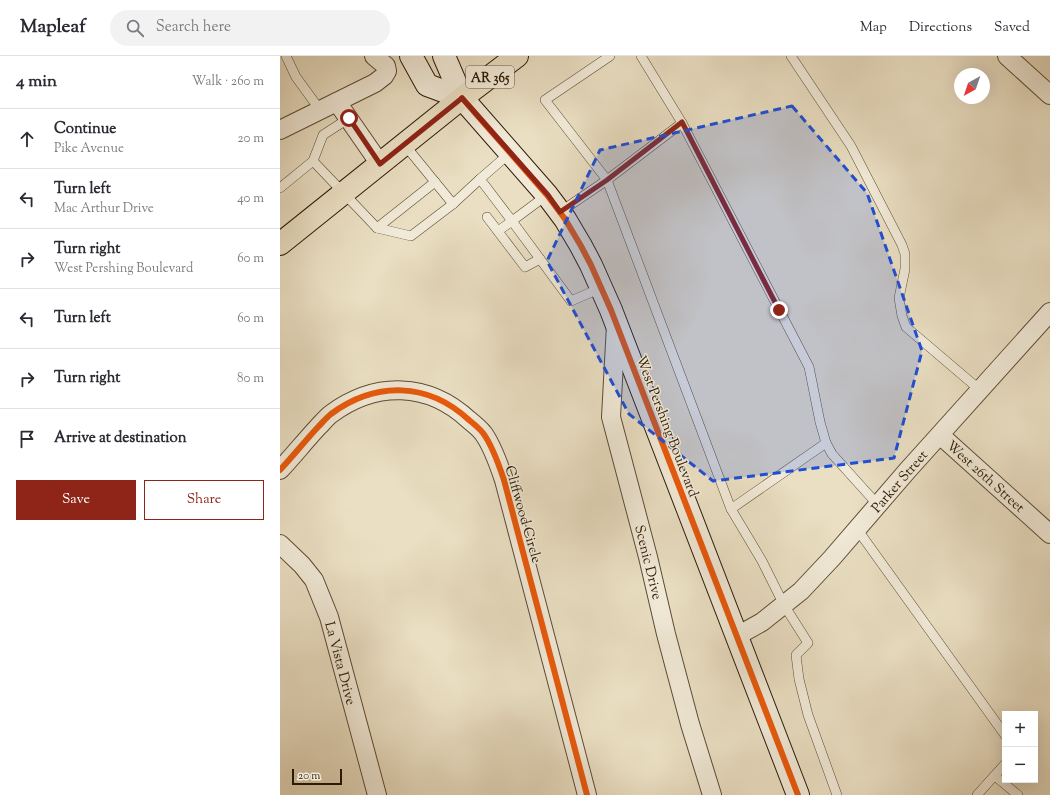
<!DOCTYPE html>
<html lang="en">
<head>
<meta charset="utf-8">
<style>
	:root { --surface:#fff; --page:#f2f2f3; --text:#2b2b33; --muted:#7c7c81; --line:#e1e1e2; --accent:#8f2418 }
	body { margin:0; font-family:"Sorts Mill Goudy",serif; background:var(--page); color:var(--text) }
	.controls { position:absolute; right:12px; bottom:12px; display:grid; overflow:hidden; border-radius:0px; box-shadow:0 4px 16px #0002 }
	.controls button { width:36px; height:36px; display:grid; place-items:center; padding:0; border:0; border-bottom:1px solid var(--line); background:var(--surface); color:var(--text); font:20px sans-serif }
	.compass { position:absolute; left:674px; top:12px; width:36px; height:36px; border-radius:50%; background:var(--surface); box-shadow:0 4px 16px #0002; rotate:220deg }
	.scale { position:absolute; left:12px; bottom:10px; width:50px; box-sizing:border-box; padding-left:4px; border:2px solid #2d1a05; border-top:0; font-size:11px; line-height:14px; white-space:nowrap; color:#2d1a05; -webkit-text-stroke:3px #f1ead8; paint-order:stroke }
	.stop { position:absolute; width:12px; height:12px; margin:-9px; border:3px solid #8f2418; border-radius:50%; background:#fff }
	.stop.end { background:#8f2418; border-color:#fff; box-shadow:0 1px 4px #0008 }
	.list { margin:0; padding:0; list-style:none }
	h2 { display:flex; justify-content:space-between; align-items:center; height:52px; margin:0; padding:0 16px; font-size:17px }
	h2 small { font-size:13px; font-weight:400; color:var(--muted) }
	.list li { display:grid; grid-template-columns:26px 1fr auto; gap:12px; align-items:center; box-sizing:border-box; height:60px; padding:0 16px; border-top:1px solid var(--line) }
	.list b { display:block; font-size:15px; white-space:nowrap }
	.list p { margin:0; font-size:13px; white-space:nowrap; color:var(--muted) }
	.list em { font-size:13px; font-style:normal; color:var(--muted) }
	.actions { display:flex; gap:8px; padding:12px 16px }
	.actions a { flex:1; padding:9px 0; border:1px solid var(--accent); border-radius:0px; text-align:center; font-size:14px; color:var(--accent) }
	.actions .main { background:var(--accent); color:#fff }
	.icon { flex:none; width:22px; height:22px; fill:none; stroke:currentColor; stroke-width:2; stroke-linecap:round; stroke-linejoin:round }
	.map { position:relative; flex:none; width:770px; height:739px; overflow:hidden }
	header { display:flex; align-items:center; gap:24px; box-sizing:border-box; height:56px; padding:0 20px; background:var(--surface); border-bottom:1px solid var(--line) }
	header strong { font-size:19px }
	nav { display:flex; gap:22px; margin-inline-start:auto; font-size:14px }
	.search { width:280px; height:36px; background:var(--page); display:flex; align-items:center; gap:10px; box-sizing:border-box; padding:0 14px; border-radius:22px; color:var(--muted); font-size:15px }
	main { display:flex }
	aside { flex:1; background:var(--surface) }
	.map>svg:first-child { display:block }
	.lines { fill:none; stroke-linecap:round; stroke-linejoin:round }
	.lane-casing { stroke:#5c4b34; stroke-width:10 }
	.street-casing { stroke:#5c4b34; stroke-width:20 }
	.secondary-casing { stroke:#2d1a05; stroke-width:24 }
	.primary-casing { stroke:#2d1a05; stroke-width:24 }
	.lane { stroke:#f1ead8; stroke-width:9 }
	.street { stroke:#f1ead8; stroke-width:18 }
	.secondary { stroke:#f1ead8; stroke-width:22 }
	.primary { stroke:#eadfc3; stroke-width:22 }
	.cycleway-casing { stroke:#f1ead8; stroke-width:8 }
	.cycleway { stroke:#e8590c; stroke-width:6 }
	.route { stroke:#8f2418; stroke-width:5 }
	.marked { fill:#1d4ed8; fill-opacity:0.2; stroke:#1d4ed8; stroke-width:3; stroke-dasharray:8 5; stroke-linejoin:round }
	.labels { text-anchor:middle; stroke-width:3; stroke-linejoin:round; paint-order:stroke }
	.shield { fill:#f1ead8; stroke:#685844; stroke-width:1 }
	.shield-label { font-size:13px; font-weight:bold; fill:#2d1a05 }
	.street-label { font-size:14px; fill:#2d1a05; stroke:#f1ead8 }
</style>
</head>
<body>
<header>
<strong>Mapleaf</strong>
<div class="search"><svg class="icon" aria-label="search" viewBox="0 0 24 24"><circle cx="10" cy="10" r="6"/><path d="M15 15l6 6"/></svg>Search here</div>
<nav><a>Map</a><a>Directions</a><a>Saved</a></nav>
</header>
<main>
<aside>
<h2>4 min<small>Walk · 260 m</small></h2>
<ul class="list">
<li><svg class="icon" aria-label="ahead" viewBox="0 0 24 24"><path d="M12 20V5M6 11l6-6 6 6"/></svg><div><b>Continue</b><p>Pike Avenue</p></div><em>20 m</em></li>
<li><svg class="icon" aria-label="left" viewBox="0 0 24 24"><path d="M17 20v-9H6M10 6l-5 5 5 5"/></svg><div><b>Turn left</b><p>Mac Arthur Drive</p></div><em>40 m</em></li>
<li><svg class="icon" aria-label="right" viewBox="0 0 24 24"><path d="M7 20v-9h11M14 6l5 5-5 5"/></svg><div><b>Turn right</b><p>West Pershing Boulevard</p></div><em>60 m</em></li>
<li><svg class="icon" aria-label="left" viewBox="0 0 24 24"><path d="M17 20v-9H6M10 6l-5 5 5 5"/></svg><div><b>Turn left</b></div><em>60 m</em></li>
<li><svg class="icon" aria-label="right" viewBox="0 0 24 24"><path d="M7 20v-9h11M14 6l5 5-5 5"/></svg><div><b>Turn right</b></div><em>80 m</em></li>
<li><svg class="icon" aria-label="arrive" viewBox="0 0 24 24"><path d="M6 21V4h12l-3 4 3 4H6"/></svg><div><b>Arrive at destination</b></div></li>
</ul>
<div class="actions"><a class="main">Save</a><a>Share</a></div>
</aside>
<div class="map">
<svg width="770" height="739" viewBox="0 0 770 739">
	<rect width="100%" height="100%" fill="#eadfc3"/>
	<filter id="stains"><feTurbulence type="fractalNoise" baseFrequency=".005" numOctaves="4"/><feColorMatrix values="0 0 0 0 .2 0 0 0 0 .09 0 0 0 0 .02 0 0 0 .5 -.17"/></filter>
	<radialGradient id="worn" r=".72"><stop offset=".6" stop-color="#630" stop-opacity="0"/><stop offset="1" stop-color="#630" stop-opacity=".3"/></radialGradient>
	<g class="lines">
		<defs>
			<g id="lane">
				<polyline points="6,0 16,21 40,54"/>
				<polyline points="330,0 265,44 327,124 402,67 361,0"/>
				<polyline points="511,0 571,90 622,189 625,198 625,213 619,242 622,260 626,271 700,334"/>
				<polyline points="402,67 529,311 540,366 546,387 552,398 598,449"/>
				<polyline points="124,88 173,148"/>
				<polyline points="33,105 43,79 69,62"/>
				<polyline points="200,123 232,165 218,175"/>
				<polyline points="0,132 33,105 97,172 131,180 173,148 200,123 230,97"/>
				<polyline points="267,139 232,165 291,245 321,232"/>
				<polyline points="280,156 327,124 451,453 482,505 504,549 528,587 516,599 519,623 528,659 557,739"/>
				<polyline points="207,161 245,211 260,203"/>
				<polyline points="97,172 155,126"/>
				<polyline points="451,453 546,387"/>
				<polyline points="577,473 725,679"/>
				<polyline points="715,720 738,739"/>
				<polyline points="697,739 725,708"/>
			</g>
			<g id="street">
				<polyline points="727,0 770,39"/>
				<polyline points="57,46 100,108"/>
				<polyline points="0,74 95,27 104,20 107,15 106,10 94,0"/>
				<polyline points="336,269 331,361 368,501 386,578 410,668 432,739"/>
				<polyline points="660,379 770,478"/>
				<path d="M0,414C13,400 25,385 38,371C42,367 46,362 51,358C96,325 148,326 189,364C194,368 199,372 203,377C212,389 219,409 224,424L307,739"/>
				<polyline points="0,488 22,509 34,524 49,561 97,739"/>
				<polyline points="457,580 482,566 521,535 552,502 627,415 770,256"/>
			</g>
			<g id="secondary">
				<polyline points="131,0 147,29 182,42"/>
				<polyline points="164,0 182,42 267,139 285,163 301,190 311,209 331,254 518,739"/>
			</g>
			<polyline id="primary" points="0,188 182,42 237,0"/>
		</defs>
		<!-- lane casing -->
		<use href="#lane" class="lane-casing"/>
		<!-- street casing -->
		<use href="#street" class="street-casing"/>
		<!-- secondary casing -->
		<use href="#secondary" class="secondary-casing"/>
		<!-- primary casing -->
		<use href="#primary" class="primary-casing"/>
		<!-- lane -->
		<use href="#lane" class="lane"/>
		<!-- street -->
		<use href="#street" class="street"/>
		<!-- secondary -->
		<use href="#secondary" class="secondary"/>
		<!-- primary -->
		<use href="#primary" class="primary"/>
		<defs>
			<g id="cycleway">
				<polyline points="182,42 267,139 285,163 301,190 311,209 331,254 518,739"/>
				<path d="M0,414C13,400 25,385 38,371C42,367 46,362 51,358C96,325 148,326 189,364C194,368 199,372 203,377C212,389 219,409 224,424L307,739"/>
			</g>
		</defs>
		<!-- cycleway casing -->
		<use href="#cycleway" class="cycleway-casing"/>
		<!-- cycleway -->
		<use href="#cycleway" class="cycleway"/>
	</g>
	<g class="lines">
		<!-- route -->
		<polyline class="route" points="69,62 100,108 182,42 268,139 280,156 327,124 402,66 499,254"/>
	</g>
	<!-- marked area -->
	<path class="marked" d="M512,50L587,137L642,295L614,402L433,425L349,358L267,205L320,94Z"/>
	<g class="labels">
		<!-- shield labels -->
		<rect class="shield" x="186" y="10" width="48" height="22" rx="3"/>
		<g class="shield-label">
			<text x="210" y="26">AR 365</text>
		</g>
		<!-- street labels -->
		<g class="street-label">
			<text transform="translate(388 370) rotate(69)" y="5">West Pershing Boulevard</text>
			<text transform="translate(706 420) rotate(42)" y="5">West 26th Street</text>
			<text transform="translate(619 425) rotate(-49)" y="5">Parker Street</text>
			<text transform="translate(244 458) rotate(74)" y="5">Cliffwood Circle</text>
			<text transform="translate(369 506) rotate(76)" y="5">Scenic Drive</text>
			<text transform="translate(61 607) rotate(75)" y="5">La Vista Drive</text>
		</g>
	</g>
	<rect width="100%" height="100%" filter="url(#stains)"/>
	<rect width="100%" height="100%" fill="url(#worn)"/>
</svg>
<div class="controls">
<button>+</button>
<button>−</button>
</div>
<svg class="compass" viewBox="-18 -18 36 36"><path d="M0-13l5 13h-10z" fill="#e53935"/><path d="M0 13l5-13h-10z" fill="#7c7c81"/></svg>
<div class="scale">20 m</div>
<div class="stop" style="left:69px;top:62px"></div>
<div class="stop end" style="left:499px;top:254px"></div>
</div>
</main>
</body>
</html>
